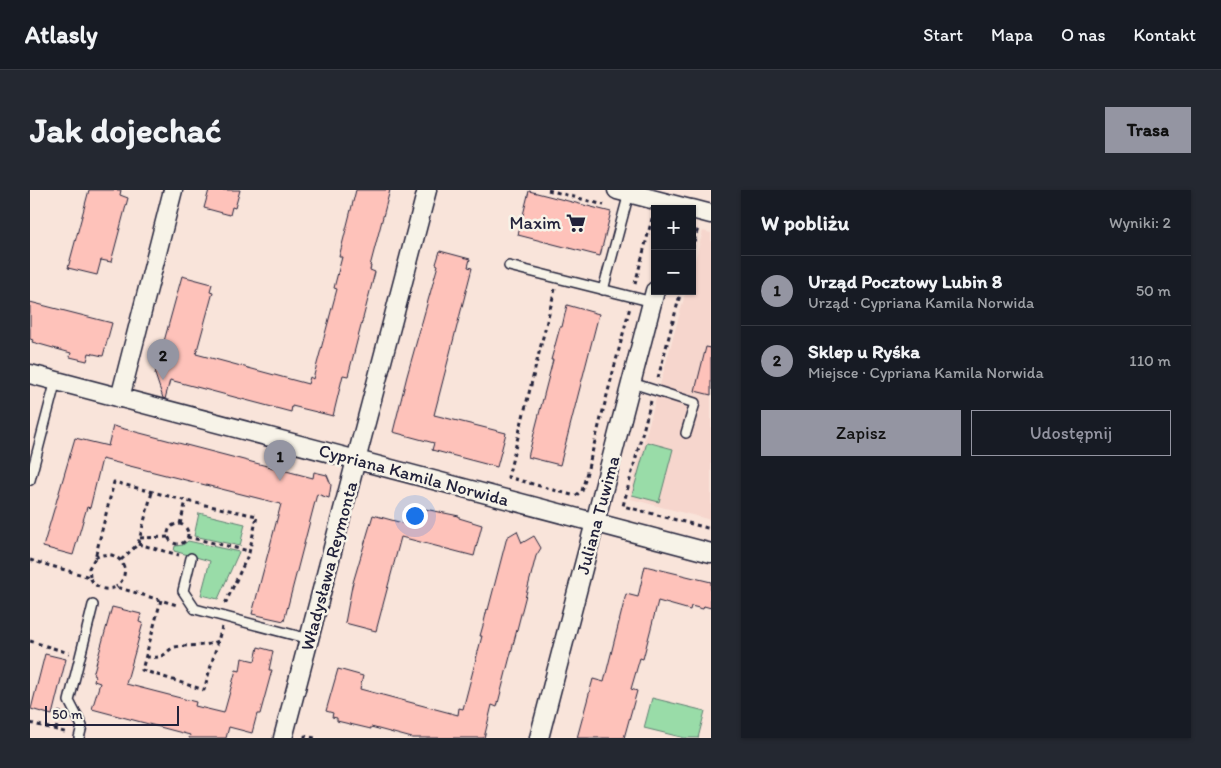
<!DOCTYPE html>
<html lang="pl">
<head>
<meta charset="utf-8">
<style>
	:root { --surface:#171b24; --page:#242831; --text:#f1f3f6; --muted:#9ea1a6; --line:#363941; --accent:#9495a2 }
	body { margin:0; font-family:Itim,sans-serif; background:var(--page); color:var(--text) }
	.controls { position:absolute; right:15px; top:15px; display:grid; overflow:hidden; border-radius:0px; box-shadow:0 1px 4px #0004 }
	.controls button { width:45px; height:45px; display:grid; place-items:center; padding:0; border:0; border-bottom:1px solid var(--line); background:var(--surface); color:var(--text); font:25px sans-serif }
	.scale { position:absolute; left:15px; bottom:12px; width:134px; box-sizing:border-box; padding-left:5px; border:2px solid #22223b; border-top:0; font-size:14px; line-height:18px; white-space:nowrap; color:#22223b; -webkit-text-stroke:4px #f7f3e8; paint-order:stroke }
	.you { position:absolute; left:384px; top:325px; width:18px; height:18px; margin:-12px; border:4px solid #fff; border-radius:50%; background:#1a73e8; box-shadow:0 0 0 8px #1a73e833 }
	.badge { display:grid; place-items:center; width:32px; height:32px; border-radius:50%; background:var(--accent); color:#111; font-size:16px; font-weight:700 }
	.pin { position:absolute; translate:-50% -41px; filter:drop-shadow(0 1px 2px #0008) }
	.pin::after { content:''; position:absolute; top:26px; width:18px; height:15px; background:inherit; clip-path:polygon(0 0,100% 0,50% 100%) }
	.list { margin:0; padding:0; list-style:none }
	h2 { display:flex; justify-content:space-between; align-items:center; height:65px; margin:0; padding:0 20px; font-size:21px }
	h2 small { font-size:16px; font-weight:400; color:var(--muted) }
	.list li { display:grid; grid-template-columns:32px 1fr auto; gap:15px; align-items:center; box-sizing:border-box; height:70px; padding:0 20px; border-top:1px solid var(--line) }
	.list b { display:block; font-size:19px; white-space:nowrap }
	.list p { margin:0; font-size:16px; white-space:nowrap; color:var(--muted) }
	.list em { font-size:16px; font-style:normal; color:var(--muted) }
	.actions { display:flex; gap:10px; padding:15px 20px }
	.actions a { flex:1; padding:11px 0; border:1px solid var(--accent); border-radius:0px; text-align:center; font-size:18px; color:var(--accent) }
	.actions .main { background:var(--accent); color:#111 }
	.map { position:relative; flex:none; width:681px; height:548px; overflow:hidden; border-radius:0px }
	header { display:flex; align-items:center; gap:30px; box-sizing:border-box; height:70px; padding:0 25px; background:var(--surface); border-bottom:1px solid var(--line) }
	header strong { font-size:24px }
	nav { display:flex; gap:28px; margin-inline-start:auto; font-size:18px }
	.intro { display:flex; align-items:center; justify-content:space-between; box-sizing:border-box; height:120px; padding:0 30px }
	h1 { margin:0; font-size:35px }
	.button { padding:12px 22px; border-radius:0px; background:var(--accent); color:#111; font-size:18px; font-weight:700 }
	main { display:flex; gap:30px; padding:0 30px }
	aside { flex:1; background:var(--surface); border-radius:0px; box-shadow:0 1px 4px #0004 }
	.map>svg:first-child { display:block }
	.built { fill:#f6d6cd }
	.green { fill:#99dca8; stroke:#5e7f72 }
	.building { fill:#fec2ba; stroke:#22223b }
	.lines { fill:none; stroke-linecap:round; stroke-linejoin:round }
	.lane-casing { stroke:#22223b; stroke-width:12 }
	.street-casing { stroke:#22223b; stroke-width:21 }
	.path { stroke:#22223b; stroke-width:3; stroke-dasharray:4 4; stroke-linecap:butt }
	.lane { stroke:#f7f3e8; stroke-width:9 }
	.street { stroke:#f7f3e8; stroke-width:18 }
	.labels { text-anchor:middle; stroke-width:5; stroke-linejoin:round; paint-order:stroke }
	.poi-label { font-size:18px; fill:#22223b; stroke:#f7f3e8; text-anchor:end }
	.street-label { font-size:18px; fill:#22223b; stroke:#f7f3e8 }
</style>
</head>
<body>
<header>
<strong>Atlasly</strong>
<nav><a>Start</a><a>Mapa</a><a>O nas</a><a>Kontakt</a></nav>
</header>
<div class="intro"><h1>Jak dojechać</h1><a class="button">Trasa</a></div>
<main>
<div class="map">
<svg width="681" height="548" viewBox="0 0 681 548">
	<rect width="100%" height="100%" fill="#f9e4da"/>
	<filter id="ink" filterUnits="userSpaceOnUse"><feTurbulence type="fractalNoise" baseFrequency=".02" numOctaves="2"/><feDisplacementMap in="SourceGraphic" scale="10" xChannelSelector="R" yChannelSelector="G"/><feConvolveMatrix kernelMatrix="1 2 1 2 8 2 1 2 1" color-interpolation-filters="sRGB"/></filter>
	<g filter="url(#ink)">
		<!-- built -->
		<polygon class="built" points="673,41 681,43 681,330 601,309 600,302 656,101 662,101 662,81"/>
		<!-- green -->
		<g class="green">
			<polygon points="617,252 643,259 629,312 602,305"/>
			<polygon points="169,323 215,334 210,356 164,346"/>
			<polygon points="158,351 209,362 188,409 171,405 180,371 144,361 145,356 153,355"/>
			<polygon points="622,508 675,521 668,548 655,548 614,538"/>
		</g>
		<!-- building -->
		<g class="building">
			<polygon points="59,0 91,0 90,5 98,8 81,72 71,70 67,85 38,78"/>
			<polygon points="179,0 210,0 205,18 202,17 200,25 174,18"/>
			<polygon points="326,0 360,0 340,76 341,76 340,80 345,82 318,186 313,185 303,226 262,216 261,222 140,190 135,209 133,208 125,184 152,86 182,94 180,101 183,102 166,164 278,194 280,187 283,189 307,99 304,98 312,67 309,67"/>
			<polygon points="499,1 581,22 570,66 488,45"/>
			<polygon points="410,61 440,69 438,77 442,78 404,225 476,243 467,277 402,260 404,253 363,242 377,186 408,75 406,74"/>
			<polygon points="0,112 82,133 73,166 59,163 57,171 40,167 41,163 2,152 3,150 0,149"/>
			<polygon points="537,115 569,124 530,275 498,267 523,170 521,170 530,137 532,137"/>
			<polygon points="676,157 681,158 681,205 665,201"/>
			<polygon points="83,236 283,288 284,282 297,285 301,295 299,308 287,304 254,431 222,424 251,314 72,269 60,318 57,317 43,365 13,357 45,248 78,256"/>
			<polygon points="380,316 429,326 429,328 452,335 444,366 371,347 346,441 315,433 322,396 343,325 376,334"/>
			<polygon points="487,341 492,353 504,346 511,358 506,366 467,517 462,515 454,548 382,548 341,537 341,539 307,531 307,528 302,527 303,523 296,521 308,479 333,486 330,499 428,525 429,518 433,519 452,446 450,446 454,432 457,419 458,420 477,347"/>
			<polygon points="615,376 681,392 681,418 674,416 673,419 661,416 660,420 628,411 613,469 610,468 601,499 607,501 594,548 547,548 563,489 574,492 596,404 608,407"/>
			<polygon points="82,417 111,424 109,432 113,433 96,494 166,512 165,516 194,523 206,480 210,481 212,468 225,471 228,457 243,461 239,480 242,480 230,524 227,524 222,543 199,537 196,548 159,548 160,545 62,519 70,493 64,491 65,486 63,485"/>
			<polygon points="15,464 36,469 22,525 1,519"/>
		</g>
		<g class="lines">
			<defs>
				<g id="lane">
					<polyline points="479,76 623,112"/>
					<polyline points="573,100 599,3"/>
					<polyline points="602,193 665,213 656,243"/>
					<polyline points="0,290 26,190"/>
					<polyline points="161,368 153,401 165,419 279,449"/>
					<polyline points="49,548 52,536 39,511 63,415"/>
				</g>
				<g id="street">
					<polyline points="587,0 660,19"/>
					<polyline points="662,19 681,24"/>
					<polyline points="0,184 681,363"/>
					<polyline points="90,208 143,0"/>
					<polyline points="253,548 397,0"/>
					<polyline points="509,548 625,101"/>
				</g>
			</defs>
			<!-- lane casing -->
			<use href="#lane" class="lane-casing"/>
			<!-- street casing -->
			<use href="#street" class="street-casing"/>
			<!-- path -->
			<g class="path">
				<polyline points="518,0 574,15"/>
				<polyline points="662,59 668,38"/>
				<polyline points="605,94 623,25"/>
				<polyline points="525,99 478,287 545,306 552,301 600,117"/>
				<polyline points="628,188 651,101"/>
				<polyline points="621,211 593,316 681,339"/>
				<circle cx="148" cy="344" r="10"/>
				<polyline points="150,334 156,311"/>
				<polyline points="157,347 219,361"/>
				<polyline points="110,348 138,347"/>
				<polyline points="108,354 149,365"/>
				<path d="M65,368C87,355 106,381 86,397"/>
				<path d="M0,370L60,387C65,398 75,402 86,397L147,415"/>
				<polyline points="91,370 108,354 122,302"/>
				<polyline points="60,387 59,378 65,368 84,292 161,312 227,326 219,363 195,414"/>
				<polyline points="131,410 112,480 174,500 192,437"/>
				<polyline points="0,451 39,463"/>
				<path d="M116,467C121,467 128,468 132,466C136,464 140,458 145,457C161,454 172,458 188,451"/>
				<polyline points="0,533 38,543"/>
				<polyline points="26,540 30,521"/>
				<polyline points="275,548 275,546 285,548"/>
			</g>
			<!-- lane -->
			<use href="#lane" class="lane"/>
			<!-- street -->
			<use href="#street" class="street"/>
		</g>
	</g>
	<!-- icons -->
	<defs>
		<symbol id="supermarket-bare" viewBox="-9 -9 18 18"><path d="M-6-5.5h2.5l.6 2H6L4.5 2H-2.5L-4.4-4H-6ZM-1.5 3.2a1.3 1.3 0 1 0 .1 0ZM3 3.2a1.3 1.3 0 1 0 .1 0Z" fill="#22223b" stroke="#f7f3e8" stroke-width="2.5" paint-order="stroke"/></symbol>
	</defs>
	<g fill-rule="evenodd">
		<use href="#supermarket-bare" x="532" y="19" width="28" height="28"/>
	</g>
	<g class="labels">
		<!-- poi labels -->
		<g class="poi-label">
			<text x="531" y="39">Maxim</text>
		</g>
		<!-- street labels -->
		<g class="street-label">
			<text transform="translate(384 285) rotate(15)" y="6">Cypriana Kamila Norwida</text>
			<text transform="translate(568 325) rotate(-75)" y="6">Juliana Tuwima</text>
			<text transform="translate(299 376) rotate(-75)" y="6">Władysława Reymonta</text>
		</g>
	</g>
</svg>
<div class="controls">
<button>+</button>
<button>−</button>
</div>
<div class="scale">50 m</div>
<div class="you"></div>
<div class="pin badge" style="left:250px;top:291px">1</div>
<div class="pin badge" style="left:133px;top:190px">2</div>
</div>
<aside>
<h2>W pobliżu<small>Wyniki: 2</small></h2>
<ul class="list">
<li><span class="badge">1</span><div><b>Urząd Pocztowy Lubin 8</b><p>Urząd · Cypriana Kamila Norwida</p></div><em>50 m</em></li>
<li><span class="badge">2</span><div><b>Sklep u Ryśka</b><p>Miejsce · Cypriana Kamila Norwida</p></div><em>110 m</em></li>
</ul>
<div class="actions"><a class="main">Zapisz</a><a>Udostępnij</a></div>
</aside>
</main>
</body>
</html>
